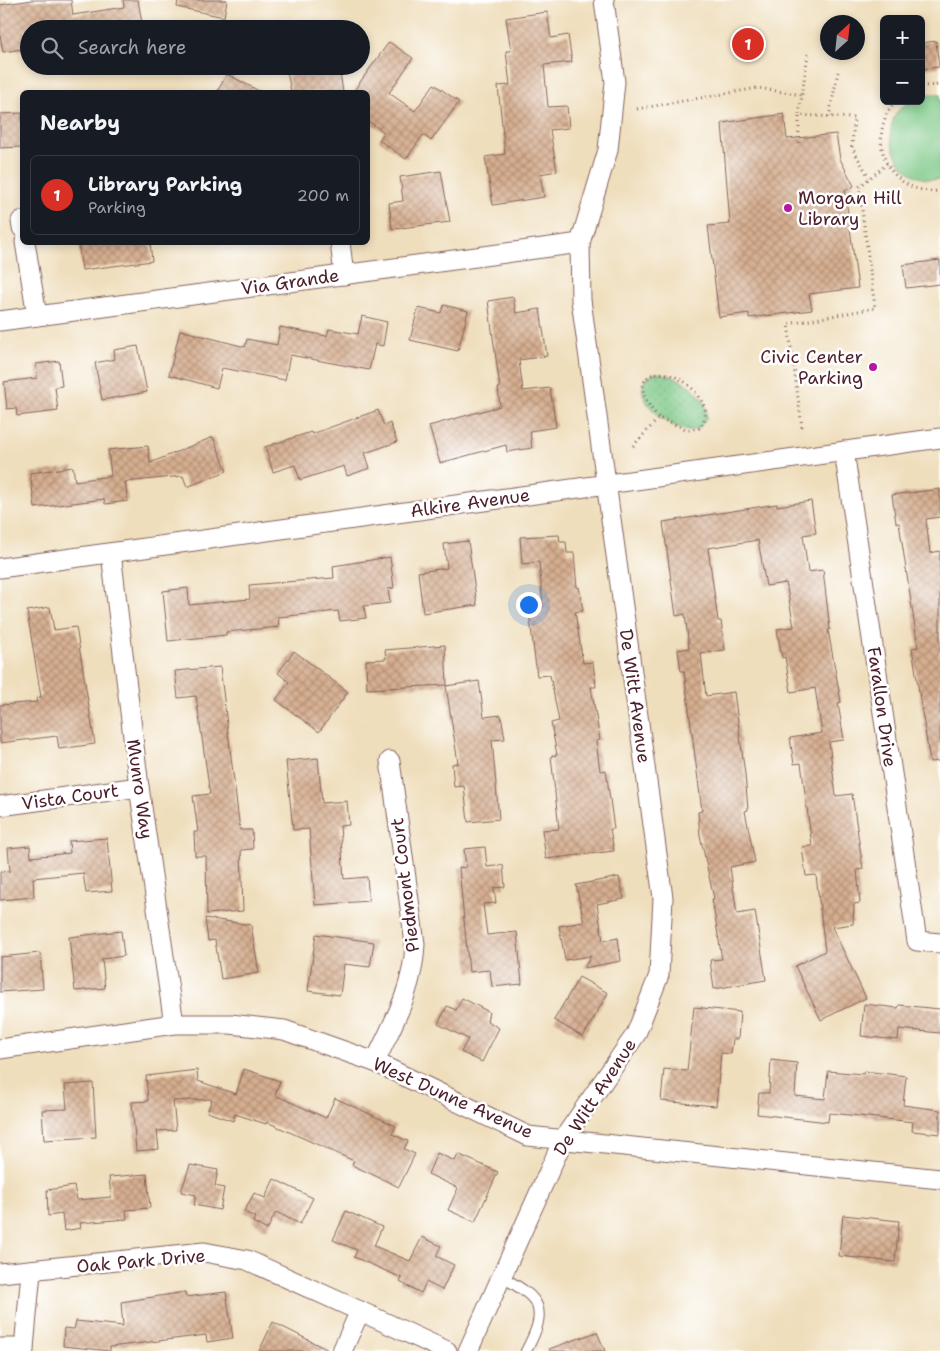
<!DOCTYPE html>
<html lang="en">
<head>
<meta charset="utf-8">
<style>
	:root { --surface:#171b24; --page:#242831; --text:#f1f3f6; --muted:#9ea1a6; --line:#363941; --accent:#d93025 }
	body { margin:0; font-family:"Shantell Sans",sans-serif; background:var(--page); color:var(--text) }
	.controls { position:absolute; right:15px; top:15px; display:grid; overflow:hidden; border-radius:8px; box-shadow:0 2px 8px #0003 }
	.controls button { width:45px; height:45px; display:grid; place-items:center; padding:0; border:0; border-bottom:1px solid var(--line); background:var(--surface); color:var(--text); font:25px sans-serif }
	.compass { position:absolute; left:820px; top:15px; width:45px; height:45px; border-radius:50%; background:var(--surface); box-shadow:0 2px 8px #0003; rotate:27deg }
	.you { position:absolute; left:528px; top:604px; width:18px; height:18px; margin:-12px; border:4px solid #fff; border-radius:50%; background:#1a73e8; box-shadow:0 0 0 8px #1a73e833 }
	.badge { display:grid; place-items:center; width:32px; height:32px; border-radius:50%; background:var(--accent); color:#fff; font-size:16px; font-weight:700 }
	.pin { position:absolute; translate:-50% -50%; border:2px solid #fff; box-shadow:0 1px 5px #0006 }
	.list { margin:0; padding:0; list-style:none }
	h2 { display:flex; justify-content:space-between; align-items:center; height:65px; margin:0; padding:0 20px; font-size:21px }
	h2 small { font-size:16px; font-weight:400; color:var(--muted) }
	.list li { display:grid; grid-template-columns:32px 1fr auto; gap:15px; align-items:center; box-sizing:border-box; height:80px; margin:0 10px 10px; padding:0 10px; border:1px solid var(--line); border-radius:8px }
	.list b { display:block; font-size:19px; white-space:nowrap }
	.list p { margin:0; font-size:16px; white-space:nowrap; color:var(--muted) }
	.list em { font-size:16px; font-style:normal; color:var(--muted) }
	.icon { flex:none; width:28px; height:28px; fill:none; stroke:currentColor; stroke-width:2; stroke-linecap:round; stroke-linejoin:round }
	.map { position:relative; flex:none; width:940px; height:1351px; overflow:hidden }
	.search { position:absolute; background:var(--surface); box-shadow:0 2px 8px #0003; left:20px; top:20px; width:350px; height:55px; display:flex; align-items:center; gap:12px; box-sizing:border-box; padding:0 18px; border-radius:28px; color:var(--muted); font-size:19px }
	.panel { position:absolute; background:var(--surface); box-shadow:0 2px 8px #0003; left:20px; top:90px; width:350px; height:155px; border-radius:8px }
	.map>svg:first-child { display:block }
	.grass { fill:#7cc785; stroke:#637358 }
	.park { fill:url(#park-dots); stroke:#637358 }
	.building { fill:url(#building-cross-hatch) }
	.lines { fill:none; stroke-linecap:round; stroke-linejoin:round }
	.service-casing { stroke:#84625e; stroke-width:12 }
	.minor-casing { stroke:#84625e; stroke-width:21 }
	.path { stroke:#84625e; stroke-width:3; stroke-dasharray:1 4; stroke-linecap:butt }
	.service { stroke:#fff; stroke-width:10 }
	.minor { stroke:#fff; stroke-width:19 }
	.poi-dot { fill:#b5179e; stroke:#fff; stroke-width:2 }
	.labels { text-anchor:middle; stroke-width:5; stroke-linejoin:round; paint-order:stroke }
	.poi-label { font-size:18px; fill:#4a1f2b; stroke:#fff; text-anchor:start }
	.street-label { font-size:18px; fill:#4a1f2b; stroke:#fff }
</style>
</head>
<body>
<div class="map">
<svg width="940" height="1351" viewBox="0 0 940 1351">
	<defs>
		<pattern id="park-dots" width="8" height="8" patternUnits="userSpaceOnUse" patternTransform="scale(1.25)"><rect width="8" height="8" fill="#7cc785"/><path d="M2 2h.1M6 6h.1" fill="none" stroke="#6daa73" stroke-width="1.8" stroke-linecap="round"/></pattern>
		<pattern id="building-cross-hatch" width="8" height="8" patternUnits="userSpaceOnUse" patternTransform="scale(1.25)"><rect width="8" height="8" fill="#d6af90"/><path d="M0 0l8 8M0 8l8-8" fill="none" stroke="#b08e76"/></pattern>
	</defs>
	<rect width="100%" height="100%" fill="#fff"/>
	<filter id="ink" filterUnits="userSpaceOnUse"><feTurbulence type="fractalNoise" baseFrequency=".02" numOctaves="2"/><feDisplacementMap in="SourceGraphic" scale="10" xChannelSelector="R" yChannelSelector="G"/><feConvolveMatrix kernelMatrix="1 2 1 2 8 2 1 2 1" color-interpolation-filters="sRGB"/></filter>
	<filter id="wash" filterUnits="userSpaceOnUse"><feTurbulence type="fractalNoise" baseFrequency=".0096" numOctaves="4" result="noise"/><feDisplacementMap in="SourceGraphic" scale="20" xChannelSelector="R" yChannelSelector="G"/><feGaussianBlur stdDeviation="1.12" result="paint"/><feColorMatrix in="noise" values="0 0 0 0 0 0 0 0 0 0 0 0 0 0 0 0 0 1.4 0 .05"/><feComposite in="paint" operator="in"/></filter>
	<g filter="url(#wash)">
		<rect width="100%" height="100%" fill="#efdebc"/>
		<!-- grass -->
		<path class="grass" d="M925,94H940V179C886,187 872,101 921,101V96Z"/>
		<!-- park -->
		<path class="park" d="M656,373C675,373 712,394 706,418C705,421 701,425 699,428C696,429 691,431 688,430C664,428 620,387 656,373Z"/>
		<g id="blocks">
			<!-- building -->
			<g class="building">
				<polygon points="32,0 71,0 73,15 124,7 123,0 138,0 143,29 29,29 29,48 3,52 0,35 0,5"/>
				<polygon points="178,0 227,0 224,17 177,7"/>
				<polygon points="547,12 551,38 568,35 572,62 544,65 548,107 567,106 569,128 550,130 557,171 540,174 544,197 493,205 485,157 505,154 498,86 510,85 506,51 511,51 506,18"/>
				<polygon points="936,41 939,67 921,69 921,43"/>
				<polygon points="389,42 413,58 389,93 415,111 434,84 459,102 431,141 423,135 406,159 379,140 384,132 368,121 368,92 353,92"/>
				<polygon points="286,66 339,66 343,92 291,92"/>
				<polygon points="227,74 261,92 217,92"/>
				<polygon points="22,113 22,147 0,148 0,114"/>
				<polygon points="784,114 787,139 836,134 840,159 854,186 845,191 858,288 809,294 812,310 749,318 749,313 719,317 708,226 730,224 722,123"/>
				<polygon points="441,171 450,222 392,229 389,203 403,201 400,177"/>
				<polygon points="78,242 150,242 152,261 82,270"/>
				<polygon points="940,260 940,284 906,288 903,265"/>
				<polygon points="513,297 516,313 540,309 547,356 519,360 523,391 550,388 556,427 530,431 532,448 507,452 506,445 440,463 429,426 500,406 498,388 500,388 488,301"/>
				<polygon points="444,305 468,311 458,351 410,340 418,308 441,313"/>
				<polygon points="362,316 387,322 383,346 375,344 369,370 290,355 285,380 222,368 217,388 169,375 180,330 245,347 247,339 277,345 280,327 327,336 329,329 358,334"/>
				<polygon points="138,346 147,392 102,400 95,363 115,359 114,350"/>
				<polygon points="59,361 62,386 55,387 58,411 17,416 16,408 7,409 4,382 37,378 36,364"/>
				<polygon points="378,410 384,426 390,423 397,442 365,453 370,468 347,476 344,466 300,480 295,465 273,472 265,447 311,432 312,434"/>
				<polygon points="213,437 227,471 187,487 183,476 125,482 128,501 105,504 104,499 35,508 30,473 73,467 75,481 111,476 108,450 148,446 150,463"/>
				<polygon points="940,489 940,517 926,519 930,553 940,551 940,761 930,762 912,648 918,647 899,523 896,523 892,495"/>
				<polygon points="811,501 816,533 803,535 808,572 823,570 830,630 828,630 841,702 838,703 844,740 829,742 831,758 836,796 852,794 863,869 857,870 860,903 854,904 853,924 832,927 866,998 821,1020 795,966 825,951 816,875 806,876 802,847 812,846 801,763 794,764 790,738 822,733 815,688 791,692 785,657 782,658 777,629 794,627 786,583 766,586 758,540 708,548 718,621 721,621 725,650 701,653 706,696 734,692 745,774 748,810 745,811 755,862 730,867 737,914 755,911 766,980 714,989 710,960 722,959 712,899 714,899 700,835 698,812 702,811 684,671 681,671 678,650 689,648 685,614 676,616 663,522 777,504 777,506"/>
				<polygon points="559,535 560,542 566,542 567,553 574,553 577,588 579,587 583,611 575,612 583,663 593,662 596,687 591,687 600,740 596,741 600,771 606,770 614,829 610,829 614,851 546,859 542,830 559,829 551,756 557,755 551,723 559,721 550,675 537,676 529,611 543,608 539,562 522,564 520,537"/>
				<polygon points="468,541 477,605 423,613 418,572 447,568 444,544"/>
				<polygon points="390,557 394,588 388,589 390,603 364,606 366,618 340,621 338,611 278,617 279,627 226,632 226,635 168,641 163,591 188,588 189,605 250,599 249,585 334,578 333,566"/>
				<polygon points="50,607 54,630 76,627 95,744 59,749 57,736 0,743 0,705 37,702 36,698 41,697 27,611"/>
				<polygon points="445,645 447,685 367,689 366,660 386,659 385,650"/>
				<polygon points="294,651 348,692 319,732 276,700 289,682 278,673"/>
				<polygon points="220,667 240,830 252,830 253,849 241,850 243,911 207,914 206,856 195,856 194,832 198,832 193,796 210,794 196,696 178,698 175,671"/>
				<polygon points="479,681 484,717 501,715 505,739 492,740 499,819 468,822 464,786 454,787 452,764 458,763 446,686"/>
				<polygon points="318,758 322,803 347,801 349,825 340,826 344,879 367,877 369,901 315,905 309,829 293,830 286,761"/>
				<polygon points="107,838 112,891 86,893 83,873 33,878 34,897 0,900 0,872 10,871 8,848 30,846 31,857 70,853 69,841"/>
				<polygon points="485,847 487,867 503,865 505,887 494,888 496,903 483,904 487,935 517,932 522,984 492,987 490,970 469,972 459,868 466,867 464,849"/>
				<polygon points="619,877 624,899 597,904 603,941 618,938 621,961 584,968 591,956 565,960 559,926 584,922 576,885"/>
				<polygon points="205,918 251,925 259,973 221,979 215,940 208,941"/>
				<polygon points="121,931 124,956 102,959 105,988 75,991 69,937"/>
				<polygon points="316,934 374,942 370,967 344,964 340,995 308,991"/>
				<polygon points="40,953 43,989 0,992 0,957"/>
				<polygon points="579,977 608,993 583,1037 554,1020"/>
				<polygon points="462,998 489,1012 487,1021 499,1028 482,1062 461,1052 468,1039 438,1024 447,1006 456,1010"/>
				<polygon points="864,1004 898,1008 899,1005 940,1009 940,1033 899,1029 898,1040 861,1036"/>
				<polygon points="694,1007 740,1012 738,1039 733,1039 731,1054 721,1053 716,1106 661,1101 664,1069 687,1071"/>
				<polygon points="771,1060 797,1063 795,1096 825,1099 828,1071 863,1074 864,1071 906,1076 903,1105 940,1110 940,1134 912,1131 913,1122 859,1116 829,1113 828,1122 757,1114 759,1093 769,1093"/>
				<polygon points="244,1069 280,1081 275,1095 326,1118 335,1098 396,1126 392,1134 408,1141 404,1149 415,1154 399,1187 352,1165 354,1161 267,1122 266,1124 235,1114 233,1121 207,1112 212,1099 173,1101 176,1130 157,1131 159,1149 136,1151 132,1102 148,1101 146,1076 197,1070 198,1081 236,1094"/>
				<polygon points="93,1083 96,1137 44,1140 42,1110 67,1109 65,1085"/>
				<polygon points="437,1153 455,1161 458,1154 498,1172 475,1222 448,1210 458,1188 428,1174"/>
				<polygon points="190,1165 218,1170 215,1186 224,1188 220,1210 194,1205 196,1195 181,1192"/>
				<polygon points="147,1174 150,1208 126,1210 127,1219 80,1223 81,1228 64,1231 62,1214 48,1216 47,1190 74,1186 77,1200 111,1197 109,1177"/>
				<polygon points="274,1179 313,1198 300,1224 276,1212 267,1230 253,1222 255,1217 244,1212 254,1193 265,1198"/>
				<polygon points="346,1211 382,1227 374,1246 410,1261 422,1237 441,1246 436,1256 454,1265 442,1290 426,1282 421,1293 400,1282 402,1278 354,1257 357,1250 333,1240"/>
				<polygon points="843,1215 899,1221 895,1262 839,1256"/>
				<polygon points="185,1292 186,1297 226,1292 233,1338 207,1342 206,1335 110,1347 110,1351 63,1346 64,1328 74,1329 76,1321 123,1326 121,1302"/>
				<polygon points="273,1322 330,1351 259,1351"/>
				<polygon points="597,1332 605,1351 550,1351 549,1349"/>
			</g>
		</g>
	</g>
	<g filter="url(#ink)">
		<use href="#blocks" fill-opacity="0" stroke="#84625e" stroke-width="1"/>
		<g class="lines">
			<defs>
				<path id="service" d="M502,1277C541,1299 549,1308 526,1351"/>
				<g id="minor">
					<polyline points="21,221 22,228"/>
					<polyline points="25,242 37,316"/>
					<polyline points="340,242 344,275"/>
					<polyline points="0,321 580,243"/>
					<polyline points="844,451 917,941 940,943"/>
					<polyline points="111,553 139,787 174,1024"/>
					<polyline points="0,568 940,438"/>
					<polyline points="0,806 139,787"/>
					<polyline points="0,1049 174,1024 230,1024 284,1030 375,1062 528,1136 940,1179"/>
					<path d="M375,1062C394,1021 413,990 415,944L390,761"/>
					<polyline points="0,1273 204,1252 247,1260 360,1311 342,1351"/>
					<polyline points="360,1311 447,1351"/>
					<polyline points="0,1348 24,1348 24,1351"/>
					<polyline points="24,1348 31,1272"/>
					<polyline points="468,1351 564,1138 636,1034 659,975 663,898 581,300 580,243 608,150 615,82 604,0"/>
				</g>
			</defs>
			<!-- service casing -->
			<use href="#service" class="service-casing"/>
			<!-- minor casing -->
			<use href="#minor" class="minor-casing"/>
			<!-- path -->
			<g class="path">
				<polyline points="808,54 799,115 854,118 852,148 869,177"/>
				<polyline points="921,86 940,85"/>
				<path d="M895,101C864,140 888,195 940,191"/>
				<polyline points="637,109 758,88 802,95"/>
				<polyline points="829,117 838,72"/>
				<polyline points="799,143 799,115"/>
				<polyline points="802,427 788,324 875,308 859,187 887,164"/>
				<path d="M633,446L659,418L688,430L699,428C708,416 707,409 699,397C673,358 615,369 659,418"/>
			</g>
			<!-- service -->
			<use href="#service" class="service"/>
			<!-- minor -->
			<use href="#minor" class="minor"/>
		</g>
	</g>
	<!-- markers -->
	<g class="poi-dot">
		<circle cx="788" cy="208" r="5"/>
		<circle cx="873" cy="367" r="5"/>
	</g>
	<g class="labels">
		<!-- poi labels -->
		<g class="poi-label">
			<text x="798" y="204">Morgan Hill<tspan x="798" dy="21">Library</tspan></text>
			<text x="863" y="363" text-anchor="end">Civic Center<tspan x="863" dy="21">Parking</tspan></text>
		</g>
		<!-- street labels -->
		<g class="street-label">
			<text transform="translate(290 282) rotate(-8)" y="6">Via Grande</text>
			<text transform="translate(470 503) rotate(-8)" y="6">Alkire Avenue</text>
			<text transform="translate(635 696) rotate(82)" y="6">De Witt Avenue</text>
			<text transform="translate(882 707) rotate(82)" y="6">Farallon Drive</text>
			<text transform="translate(140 789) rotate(82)" y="6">Munro Way</text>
			<text transform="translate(70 797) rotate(-8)" y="6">Vista Court</text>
			<text transform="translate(405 885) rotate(-97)" y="6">Piedmont Court</text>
			<text transform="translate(595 1097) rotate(-57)" y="6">De Witt Avenue</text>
			<text transform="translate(453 1098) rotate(24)" y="6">West Dunne Avenue</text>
			<text transform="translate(141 1261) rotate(-5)" y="6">Oak Park Drive</text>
		</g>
	</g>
</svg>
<div class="controls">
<button>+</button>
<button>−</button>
</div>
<svg class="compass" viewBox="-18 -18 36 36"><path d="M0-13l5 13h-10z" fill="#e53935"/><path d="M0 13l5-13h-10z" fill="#9ea1a6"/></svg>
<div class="you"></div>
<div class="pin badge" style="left:748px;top:44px">1</div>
<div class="search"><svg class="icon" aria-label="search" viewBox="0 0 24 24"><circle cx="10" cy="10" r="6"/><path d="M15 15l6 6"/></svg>Search here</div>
<section class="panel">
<h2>Nearby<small></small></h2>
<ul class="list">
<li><span class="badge">1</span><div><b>Library Parking</b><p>Parking</p></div><em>200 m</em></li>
</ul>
</section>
</div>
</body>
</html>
